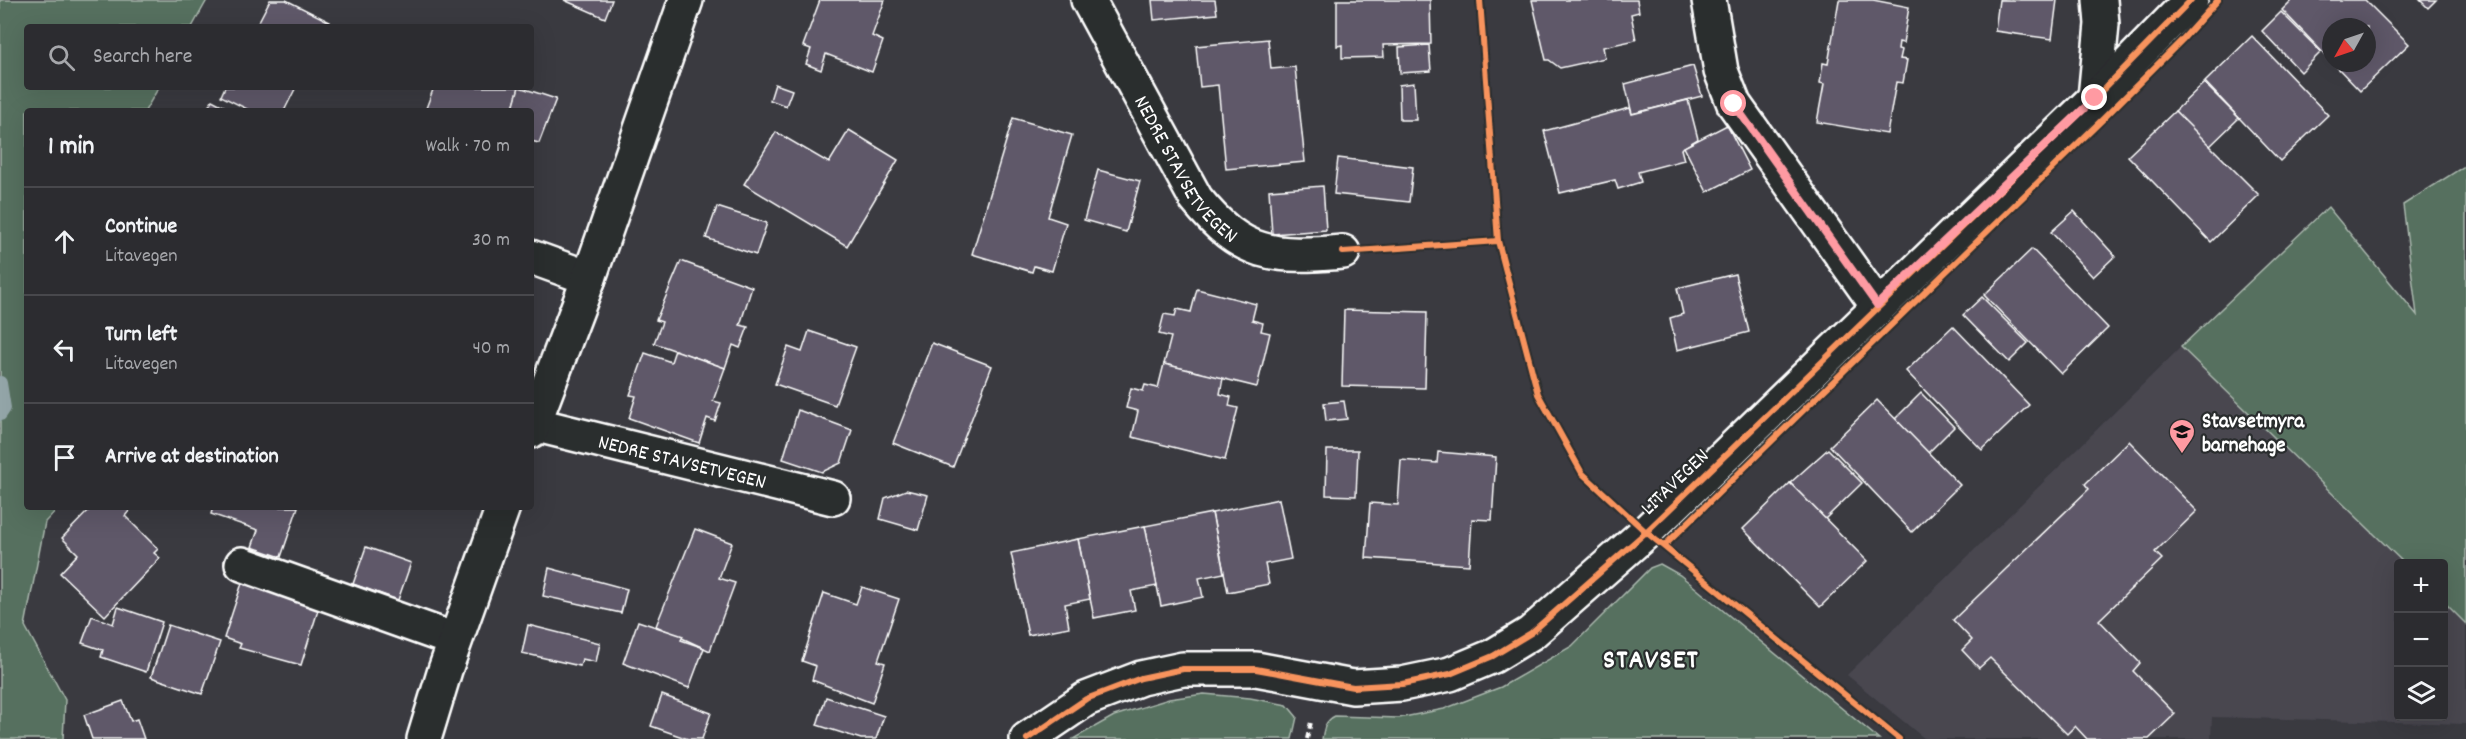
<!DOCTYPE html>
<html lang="en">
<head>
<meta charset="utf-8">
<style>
	:root { --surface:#2c2c30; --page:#38383c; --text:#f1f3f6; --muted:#a6a7ab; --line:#48484c }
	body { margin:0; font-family:Dekko,sans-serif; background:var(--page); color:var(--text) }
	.controls { position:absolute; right:18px; bottom:18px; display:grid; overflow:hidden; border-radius:6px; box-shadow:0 6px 24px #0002 }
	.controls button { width:54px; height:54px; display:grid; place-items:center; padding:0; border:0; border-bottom:2px solid var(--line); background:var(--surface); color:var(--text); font:30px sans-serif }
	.compass { position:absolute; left:2322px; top:18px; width:54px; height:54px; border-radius:50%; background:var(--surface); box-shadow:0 6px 24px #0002; rotate:230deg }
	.stop { position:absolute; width:18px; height:18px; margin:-14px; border:4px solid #ff9aa2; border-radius:50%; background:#fff }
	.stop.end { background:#ff9aa2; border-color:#fff; box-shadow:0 2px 6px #0008 }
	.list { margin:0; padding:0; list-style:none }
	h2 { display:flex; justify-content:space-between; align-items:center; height:78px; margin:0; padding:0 24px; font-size:26px }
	h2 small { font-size:20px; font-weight:400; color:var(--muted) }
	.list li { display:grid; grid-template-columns:39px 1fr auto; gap:18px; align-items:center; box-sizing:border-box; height:108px; padding:0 24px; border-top:2px solid var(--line) }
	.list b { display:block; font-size:22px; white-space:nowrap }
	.list p { margin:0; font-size:20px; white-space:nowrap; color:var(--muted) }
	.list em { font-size:20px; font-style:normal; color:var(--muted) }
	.icon { flex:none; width:33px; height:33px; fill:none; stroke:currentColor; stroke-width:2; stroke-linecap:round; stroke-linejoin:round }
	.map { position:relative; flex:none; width:2466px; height:739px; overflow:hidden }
	.search { position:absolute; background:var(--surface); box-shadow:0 6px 24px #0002; left:24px; top:24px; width:510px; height:66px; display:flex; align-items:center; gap:15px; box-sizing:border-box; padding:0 21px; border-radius:6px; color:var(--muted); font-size:22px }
	.panel { position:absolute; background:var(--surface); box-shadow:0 6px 24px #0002; left:24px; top:108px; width:510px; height:402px; border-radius:6px }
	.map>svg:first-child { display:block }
	.built { fill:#494750 }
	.green { fill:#56705e; stroke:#aab8ae; stroke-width:1.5 }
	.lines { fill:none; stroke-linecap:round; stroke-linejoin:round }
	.stream { stroke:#93a5a8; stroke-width:14 }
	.building { fill:#5f5869; stroke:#fff; stroke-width:1.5 }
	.minor-casing { stroke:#fff; stroke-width:38 }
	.path { stroke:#fff; stroke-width:4; stroke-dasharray:6 4.5; stroke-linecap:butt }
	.minor { stroke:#2a2d2e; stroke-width:33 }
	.cycleway-casing { stroke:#2a2d2e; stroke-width:10 }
	.cycleway { stroke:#f8935d; stroke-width:6 }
	.route { stroke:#ff9aa2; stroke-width:8 }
	.labels { text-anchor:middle; stroke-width:4.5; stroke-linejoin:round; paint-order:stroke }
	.street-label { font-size:21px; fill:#fff; stroke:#2a2d2e }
	.poi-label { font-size:21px; font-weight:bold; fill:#fff; stroke:#2a2d2e; text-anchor:start }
	.district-label { font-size:27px; font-weight:bold; letter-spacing:1.5px; fill:#fff; stroke:#2a2d2e }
</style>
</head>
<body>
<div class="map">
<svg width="2466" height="739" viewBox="0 0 2466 739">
	<rect width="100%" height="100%" fill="#3a3a40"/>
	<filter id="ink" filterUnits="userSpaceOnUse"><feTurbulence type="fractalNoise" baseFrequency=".0167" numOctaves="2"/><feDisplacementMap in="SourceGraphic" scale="12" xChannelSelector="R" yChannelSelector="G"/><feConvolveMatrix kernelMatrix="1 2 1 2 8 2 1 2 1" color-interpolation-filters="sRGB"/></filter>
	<g filter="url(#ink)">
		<!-- built -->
		<polygon class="built" points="2181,347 2404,563 2398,564 2398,716 2444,716 2444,602 2466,624 2466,724 2212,717 2211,739 1925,739 1847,675"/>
		<!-- green -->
		<g class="green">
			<polygon points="0,0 207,0 192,27 27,27 27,87 159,87 145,111 27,111 27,507 59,507 45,522 25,626 65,700 63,739 0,739"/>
			<polygon points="2466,165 2466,624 2444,602 2444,564 2404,563 2181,347 2328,207 2417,315 2403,205"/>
			<path d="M1660,564L1680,575L1879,739H1322C1324,728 1325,721 1335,716L1399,718L1444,709L1501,687L1572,646L1650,568Z"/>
			<polygon points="1204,694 1250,698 1287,705 1297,717 1292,739 1073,739 1114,716 1169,699"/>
		</g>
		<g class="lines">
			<!-- stream -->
			<polyline class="stream" points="0,383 4,408 0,414"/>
		</g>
		<!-- building -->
		<g class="building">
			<polygon points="270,0 286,0 330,22 327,27 256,27"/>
			<polygon points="564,0 612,0 605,18"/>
			<polygon points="820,0 885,0 872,36 883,41 872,72 826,54 821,70 806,64 811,49 803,46"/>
			<polygon points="1152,0 1215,0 1217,14 1154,20"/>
			<polygon points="1337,0 1430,0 1431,44 1383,45 1384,57 1342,58 1342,45 1337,46"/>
			<polygon points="1532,0 1637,0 1639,12 1631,14 1636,40 1603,47 1605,58 1560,68 1549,60 1546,60"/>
			<polygon points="1839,0 1873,0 1909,7 1903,43 1899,42 1898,49 1902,50 1900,59 1907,60 1903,83 1896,82 1887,134 1817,122 1824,84 1820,83 1823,63 1828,64"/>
			<polygon points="1999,0 2057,0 2052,39 1995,31"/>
			<polygon points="2292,0 2365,0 2409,44 2360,91 2333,63 2367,63 2367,27 2331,27 2331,61 2282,10"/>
			<polygon points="2420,0 2436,0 2428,8"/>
			<polygon points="2281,12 2321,52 2301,72 2262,31"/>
			<polygon points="2252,36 2328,115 2280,161 2205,82"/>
			<polygon points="1268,39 1271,69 1295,67 1305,162 1226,169 1218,85 1200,87 1196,46"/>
			<polygon points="1429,45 1431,71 1400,73 1399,47"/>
			<polygon points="1693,66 1702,96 1632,114 1625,84"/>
			<polygon points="1414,83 1416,120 1400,120 1399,85"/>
			<polygon points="2204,83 2239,118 2208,148 2175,111"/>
			<polygon points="775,84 792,90 786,106 770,100"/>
			<polygon points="225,87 296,87 284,111 251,111 221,96"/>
			<polygon points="434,87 519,87 512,111 425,111"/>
			<polygon points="519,87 556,99 539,143 531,141 531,111 512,111"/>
			<polygon points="212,100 233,111 206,111"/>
			<polygon points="1688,100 1698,139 1681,149 1684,160 1638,172 1641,182 1618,189 1615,180 1560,193 1544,131 1630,108 1632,114"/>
			<polygon points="2175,111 2259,195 2211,242 2128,156"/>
			<polygon points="1013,118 1072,135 1048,217 1066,223 1052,271 1034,266 1032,272 972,254"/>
			<polygon points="1727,125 1750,170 1707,192 1684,147"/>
			<polygon points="849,130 898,160 847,246 744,184 776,132 829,163"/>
			<polygon points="1338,158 1413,167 1409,202 1334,194"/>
			<polygon points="1098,170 1140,181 1126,232 1084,220"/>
			<polygon points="1323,186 1326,230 1272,234 1269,190"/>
			<polygon points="717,207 767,223 756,255 706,238"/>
			<polygon points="2074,211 2115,256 2093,277 2051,232"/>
			<polygon points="2032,249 2108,328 2061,374 1984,295"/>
			<polygon points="681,261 752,287 740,325 748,327 740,348 733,345 725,368 654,343 662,322 656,320"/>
			<polygon points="1735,274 1749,332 1677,350 1670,318 1683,314 1677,288"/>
			<polygon points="1197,289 1256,304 1252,320 1263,323 1261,331 1270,333 1257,387 1164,364 1171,337 1159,334 1164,314 1175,316 1177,309 1191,312"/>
			<polygon points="1982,297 2028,343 2009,362 1963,315"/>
			<polygon points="1344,310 1427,312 1425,388 1342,386"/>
			<polygon points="1953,326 2029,405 1982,450 1906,371"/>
			<polygon points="809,331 856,347 835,405 775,384 788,347 802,352"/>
			<polygon points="932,343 992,366 953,467 893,443"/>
			<polygon points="675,350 725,368 713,401 721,403 715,421 707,418 699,443 629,418 636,396 630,395 645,353 671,362"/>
			<polygon points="1164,364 1223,378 1220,394 1231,397 1229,406 1238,408 1225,460 1132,437 1138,411 1126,408 1131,388 1143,391 1145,385 1158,388"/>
			<polygon points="1921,393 1954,427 1928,453 1895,419"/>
			<polygon points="1877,400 1960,485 1912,532 1830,446"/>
			<polygon points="1344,401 1347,419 1326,421 1324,403"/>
			<polygon points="798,410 852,430 841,463 822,472 783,459"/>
			<polygon points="2129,441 2197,511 2155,552 2162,559 2099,620 2140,663 2133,671 2175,714 2149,739 2087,739 2075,726 2067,734 1990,658 1979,668 1962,650 1972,640 1953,620 2089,489 2085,484"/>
			<polygon points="1828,449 1862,483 1825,519 1790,483"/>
			<polygon points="1327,450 1358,450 1356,496 1326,495"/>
			<polygon points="1438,452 1496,457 1492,520 1472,519 1469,565 1366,558 1370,503 1398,505 1401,460 1437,463"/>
			<polygon points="1790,483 1867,561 1820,607 1743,529"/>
			<polygon points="906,490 928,495 918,530 880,519 885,498"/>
			<polygon points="1279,499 1291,559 1265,564 1269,584 1228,592 1212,513"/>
			<polygon points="92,507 127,507 130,510 125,516 158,549 154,553 160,558 105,616 60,573 78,554 62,538"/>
			<polygon points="213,507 298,507 281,557 252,547 258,530 211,514"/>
			<polygon points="1212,513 1224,573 1199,578 1203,597 1161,606 1145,526"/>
			<polygon points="1145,526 1157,586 1131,591 1135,610 1094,618 1078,539"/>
			<polygon points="695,529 732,543 719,578 735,583 710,651 656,626"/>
			<polygon points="1078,539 1090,599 1065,604 1069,627 1028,635 1011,553"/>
			<polygon points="366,547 411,563 398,600 353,584"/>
			<polygon points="549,568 627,589 621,613 543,596"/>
			<polygon points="243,580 319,607 301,665 239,648 241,644 224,638"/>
			<polygon points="862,587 899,599 878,661 885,663 872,703 812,680 816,666 802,661 824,593 856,604"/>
			<polygon points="118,607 162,622 146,672 101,657 103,650 82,643 92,616 113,624"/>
			<polygon points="638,621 683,636 681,640 704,648 689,688 623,663"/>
			<polygon points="168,625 220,642 202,694 151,677"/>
			<polygon points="528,625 600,643 596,662 582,659 580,666 522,653"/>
			<polygon points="662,695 711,713 702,739 688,739 651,726"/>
			<polygon points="826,697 884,716 876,739 861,739 817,725"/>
			<polygon points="123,701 131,721 137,719 144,739 92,739 84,715"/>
		</g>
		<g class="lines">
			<defs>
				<g id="minor">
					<path id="s1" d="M1088,0L1196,199C1242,256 1273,258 1343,252"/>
					<polyline points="1709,0 1721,71 1734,104 1877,305"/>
					<polyline points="2095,98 2102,24 2100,0"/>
					<polyline points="531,257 589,278"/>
					<path id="s2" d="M533,424L833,498"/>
					<polyline points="531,431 589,278 686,0"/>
					<polyline points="242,564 455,640"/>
					<polyline points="424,739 445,670 503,507"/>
					<polyline points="1027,739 1086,699 1141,678 1183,669 1256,669 1353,687 1402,684 1450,674 1493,656 1531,633 1646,532 2095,98 2191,0"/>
				</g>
			</defs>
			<!-- minor casing -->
			<use href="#minor" class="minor-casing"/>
			<!-- path -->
			<polyline class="path" points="1307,739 1311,722"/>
			<!-- minor -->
			<use href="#minor" class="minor"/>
			<defs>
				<g id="cycleway">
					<polyline points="1480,0 1498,241 1538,394 1582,473 1646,532 1899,739"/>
					<polyline points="1343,252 1498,241"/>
					<polyline points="1664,546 2103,119 2182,40 2218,0"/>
					<polyline points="1027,739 1086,699 1141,678 1183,669 1256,669 1353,687 1402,684 1450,674 1493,656 1531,633 1646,532 2095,98 2191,0"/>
				</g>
			</defs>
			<!-- cycleway casing -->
			<use href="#cycleway" class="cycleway-casing"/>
			<!-- cycleway -->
			<use href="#cycleway" class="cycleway"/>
		</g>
	</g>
	<g class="lines" filter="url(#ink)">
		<!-- route -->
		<polyline class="route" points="1734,104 1877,305 2095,98"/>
	</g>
	<!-- icons -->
	<defs>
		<symbol id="school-pin" viewBox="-11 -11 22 30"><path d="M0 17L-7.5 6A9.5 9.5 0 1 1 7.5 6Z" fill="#ff9aa2" stroke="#2a2d2e"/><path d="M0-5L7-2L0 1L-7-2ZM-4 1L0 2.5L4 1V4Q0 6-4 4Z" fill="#111"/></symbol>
	</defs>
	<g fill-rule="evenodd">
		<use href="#school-pin" x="2167" y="417" width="30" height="40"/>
	</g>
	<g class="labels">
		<!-- street labels -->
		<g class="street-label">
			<text dy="7" stroke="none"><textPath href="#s1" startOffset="196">NEDRE STAVSETVEGEN</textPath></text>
			<text dy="7" stroke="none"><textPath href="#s2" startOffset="154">NEDRE STAVSETVEGEN</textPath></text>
			<text transform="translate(1674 481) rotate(-44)" y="7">LITAVEGEN</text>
		</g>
		<!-- poi labels -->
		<g class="poi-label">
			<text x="2202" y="427">Stavsetmyra<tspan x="2202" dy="24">barnehage</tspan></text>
		</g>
		<!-- district labels -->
		<g class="district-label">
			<text x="1651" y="667">STAVSET</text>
		</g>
	</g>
</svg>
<div class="controls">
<button>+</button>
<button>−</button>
<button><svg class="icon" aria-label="layers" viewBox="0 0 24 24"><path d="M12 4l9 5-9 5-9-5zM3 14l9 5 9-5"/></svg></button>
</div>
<svg class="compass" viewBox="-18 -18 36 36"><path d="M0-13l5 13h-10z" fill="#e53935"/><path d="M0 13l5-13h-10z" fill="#a6a7ab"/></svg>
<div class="stop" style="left:1734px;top:104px"></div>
<div class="stop end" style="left:2095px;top:98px"></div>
<div class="search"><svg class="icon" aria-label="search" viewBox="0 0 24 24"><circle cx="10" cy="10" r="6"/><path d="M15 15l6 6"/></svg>Search here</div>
<section class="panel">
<h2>1 min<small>Walk · 70 m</small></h2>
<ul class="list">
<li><svg class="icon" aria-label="ahead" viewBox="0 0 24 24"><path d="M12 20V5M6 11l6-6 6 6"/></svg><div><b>Continue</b><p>Litavegen</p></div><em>30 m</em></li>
<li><svg class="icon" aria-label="left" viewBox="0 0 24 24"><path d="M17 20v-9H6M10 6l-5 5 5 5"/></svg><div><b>Turn left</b><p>Litavegen</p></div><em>40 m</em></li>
<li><svg class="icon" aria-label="arrive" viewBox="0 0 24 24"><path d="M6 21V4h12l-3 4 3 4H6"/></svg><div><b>Arrive at destination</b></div></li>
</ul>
</section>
</div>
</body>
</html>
